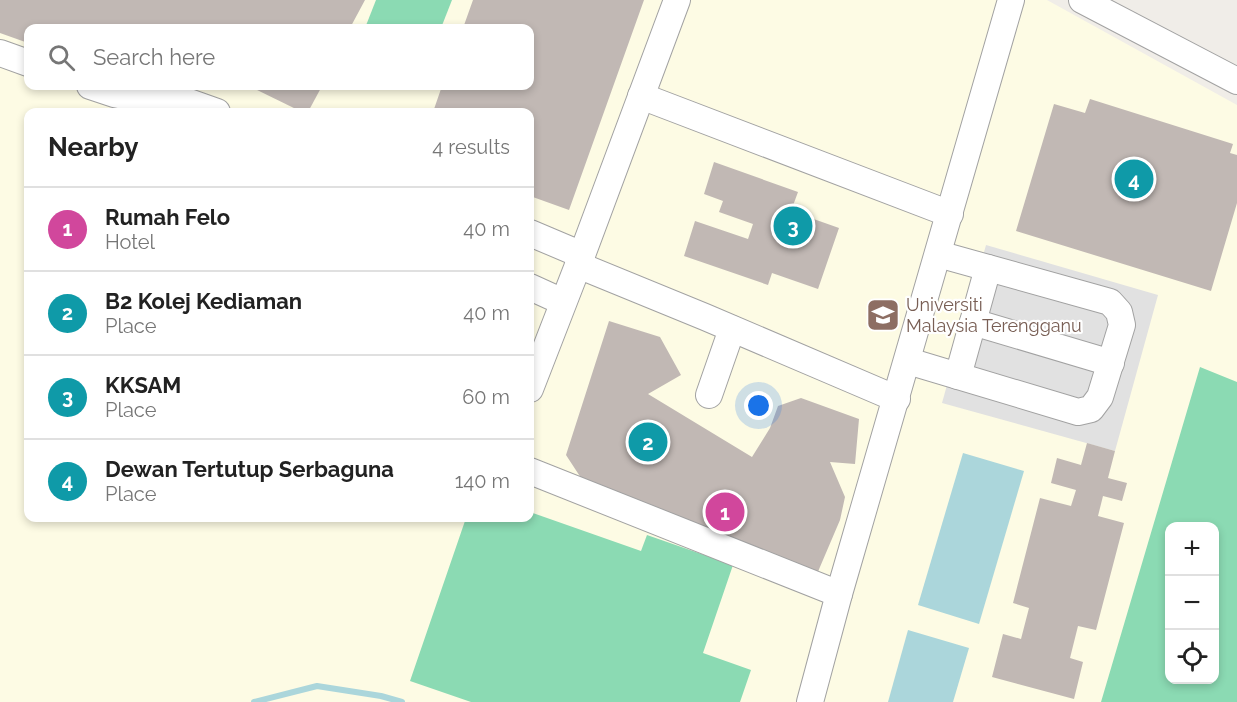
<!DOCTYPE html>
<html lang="en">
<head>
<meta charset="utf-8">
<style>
	:root { --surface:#fff; --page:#f6f6f6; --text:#222; --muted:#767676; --line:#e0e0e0; --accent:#7c3aed }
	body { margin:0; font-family:Raleway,sans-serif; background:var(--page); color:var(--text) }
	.controls { position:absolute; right:18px; bottom:18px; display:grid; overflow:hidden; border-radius:12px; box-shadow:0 3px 9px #0003 }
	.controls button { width:54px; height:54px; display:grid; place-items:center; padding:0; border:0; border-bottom:2px solid var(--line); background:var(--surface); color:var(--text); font:30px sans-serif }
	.you { position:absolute; left:759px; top:406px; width:21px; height:21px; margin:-15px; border:4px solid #fff; border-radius:50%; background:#1a73e8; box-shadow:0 0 0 9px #1a73e833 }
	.badge { display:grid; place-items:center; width:39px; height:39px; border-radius:50%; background:var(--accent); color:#fff; font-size:20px; font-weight:700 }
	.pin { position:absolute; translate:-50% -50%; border:3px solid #fff; box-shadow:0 2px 6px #0006 }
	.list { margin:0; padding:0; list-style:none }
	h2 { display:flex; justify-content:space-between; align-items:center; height:78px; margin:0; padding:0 24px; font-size:26px }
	h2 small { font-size:20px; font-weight:400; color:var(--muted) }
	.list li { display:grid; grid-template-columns:39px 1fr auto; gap:18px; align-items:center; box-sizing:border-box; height:84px; padding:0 24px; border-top:2px solid var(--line) }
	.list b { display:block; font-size:22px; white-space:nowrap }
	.list p { margin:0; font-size:20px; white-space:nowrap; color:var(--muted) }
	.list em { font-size:20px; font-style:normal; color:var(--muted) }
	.icon { flex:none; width:33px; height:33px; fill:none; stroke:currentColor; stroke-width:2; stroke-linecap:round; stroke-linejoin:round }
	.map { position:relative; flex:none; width:1237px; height:702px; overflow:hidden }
	.search { position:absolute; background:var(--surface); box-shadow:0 3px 9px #0003; left:24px; top:24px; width:510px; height:66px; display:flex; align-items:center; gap:15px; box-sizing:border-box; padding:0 21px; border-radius:12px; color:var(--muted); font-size:22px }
	.panel { position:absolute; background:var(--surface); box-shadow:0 3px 9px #0003; left:24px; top:108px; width:510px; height:414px; border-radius:12px }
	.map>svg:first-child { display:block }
	.education { fill:#fdfbe4; fill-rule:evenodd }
	.pitch { fill:#8bdab3; fill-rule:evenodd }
	.parking { fill:#e1e1e1 }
	.water { fill:#abd6db }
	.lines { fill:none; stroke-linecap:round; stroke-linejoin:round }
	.stream { stroke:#abd6db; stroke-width:6 }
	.building { fill:#c1b8b4 }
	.minor-casing { stroke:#a2a2a2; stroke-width:28 }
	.minor { stroke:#fff; stroke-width:26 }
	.labels { text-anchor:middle; stroke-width:4.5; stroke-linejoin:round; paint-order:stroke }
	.education-label { font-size:18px; fill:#785e54; stroke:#fff; text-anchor:start }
</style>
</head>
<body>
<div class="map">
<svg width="1237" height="702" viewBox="0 0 1237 702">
	<rect width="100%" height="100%" fill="#f0ede8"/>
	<!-- education -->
	<path class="education" d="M0,0H1047L1237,105V702H0ZM28,28H530V86H28ZM28,112H530V518H28ZM1170,526H1214V680H1170Z"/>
	<!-- pitch -->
	<g class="pitch">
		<polygon points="376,0 452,0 441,28 365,28"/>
		<path d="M1200,367L1237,382V702H1101ZM1170,526H1214V680H1170Z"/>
		<polygon points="530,512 641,551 647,535 733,565 703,653 751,670 740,702 471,702 410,681 466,518 530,518"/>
	</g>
	<!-- parking -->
	<polygon class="parking" points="986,245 1158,295 1115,451 942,403"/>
	<!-- water -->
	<g class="water">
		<polygon points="963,453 1024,471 979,624 918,605"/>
		<polygon points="908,630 969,648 953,702 888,702"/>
	</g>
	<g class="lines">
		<!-- stream -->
		<polyline class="stream" points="254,702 317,686 381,696 402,702"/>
	</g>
	<!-- building -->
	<g class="building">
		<polygon points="0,0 365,0 350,28 28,28 28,43 0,33"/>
		<polygon points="473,0 644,0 569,210 530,196 530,112 433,112 442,86 530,86 530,28 463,28"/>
		<polygon points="249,86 322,86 308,112 302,112"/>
		<polygon points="1090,99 1233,144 1230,153 1237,155 1237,203 1211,291 1016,231 1054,104 1085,113"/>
		<polygon points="714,162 798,192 791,211 839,228 818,289 772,273 768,285 684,256 695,221 748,239 753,224 719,212 723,201 704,194"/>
		<polygon points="609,321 660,337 681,375 648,394 752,457 770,428 778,406 801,398 859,419 855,464 830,462 845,497 840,520 814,581 583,481 566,455"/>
		<polygon points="1087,443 1115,451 1108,478 1127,483 1122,501 1103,496 1098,516 1124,523 1096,630 1078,626 1070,658 1083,662 1074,699 992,677 1003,634 1021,639 1029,608 1013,603 1040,498 1071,506 1076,490 1051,483 1057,458 1081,465"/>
	</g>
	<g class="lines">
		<defs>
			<g id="minor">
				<polyline points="1082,0 1237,81"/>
				<polyline points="0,53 28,63"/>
				<polyline points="90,86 114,94 129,97 168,97 186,101 217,112"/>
				<polyline points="641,96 950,214"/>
				<polyline points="530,233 582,255"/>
				<polyline points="578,265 705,317 897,399"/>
				<polyline points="530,287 563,302"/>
				<polyline points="973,322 1111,363"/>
				<polyline points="908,361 1078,412 1091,409 1100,397 1122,325 1119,312 1110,302 938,254"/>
				<polyline points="958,376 988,268"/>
				<polyline points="530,389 582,255 677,0"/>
				<polyline points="709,395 732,329"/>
				<polyline points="530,471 839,594"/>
				<polyline points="810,702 839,594 1011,0"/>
			</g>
		</defs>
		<!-- minor casing -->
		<use href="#minor" class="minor-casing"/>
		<!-- minor -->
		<use href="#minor" class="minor"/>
	</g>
	<!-- icons -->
	<defs>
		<symbol id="university-square" viewBox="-11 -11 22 22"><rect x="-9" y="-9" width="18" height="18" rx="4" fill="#8d6e63" stroke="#fff"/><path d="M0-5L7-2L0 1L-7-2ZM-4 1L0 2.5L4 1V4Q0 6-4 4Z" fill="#fff"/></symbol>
	</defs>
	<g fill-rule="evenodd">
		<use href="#university-square" x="864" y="296" width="38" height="38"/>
	</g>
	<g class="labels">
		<!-- education labels -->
		<g class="education-label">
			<text x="906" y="311">Universiti<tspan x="906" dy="21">Malaysia Terengganu</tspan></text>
		</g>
	</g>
</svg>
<div class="controls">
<button>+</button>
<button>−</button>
<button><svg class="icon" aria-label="locate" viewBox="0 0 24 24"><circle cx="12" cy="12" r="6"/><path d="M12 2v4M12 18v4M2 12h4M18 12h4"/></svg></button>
</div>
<div class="you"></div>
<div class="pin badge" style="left:725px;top:512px;background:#d1479c">1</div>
<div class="pin badge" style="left:648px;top:442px;background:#0f9aa8">2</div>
<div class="pin badge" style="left:793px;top:226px;background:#0f9aa8">3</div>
<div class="pin badge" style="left:1134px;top:179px;background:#0f9aa8">4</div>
<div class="search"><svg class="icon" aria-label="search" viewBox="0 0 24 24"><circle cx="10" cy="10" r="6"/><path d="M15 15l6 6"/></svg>Search here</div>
<section class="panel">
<h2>Nearby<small>4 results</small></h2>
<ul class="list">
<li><span class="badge" style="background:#d1479c">1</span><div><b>Rumah Felo</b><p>Hotel</p></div><em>40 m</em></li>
<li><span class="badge" style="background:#0f9aa8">2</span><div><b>B2 Kolej Kediaman</b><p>Place</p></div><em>40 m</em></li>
<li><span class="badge" style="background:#0f9aa8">3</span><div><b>KKSAM</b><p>Place</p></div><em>60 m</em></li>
<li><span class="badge" style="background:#0f9aa8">4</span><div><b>Dewan Tertutup Serbaguna</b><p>Place</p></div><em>140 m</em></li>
</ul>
</section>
</div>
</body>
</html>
